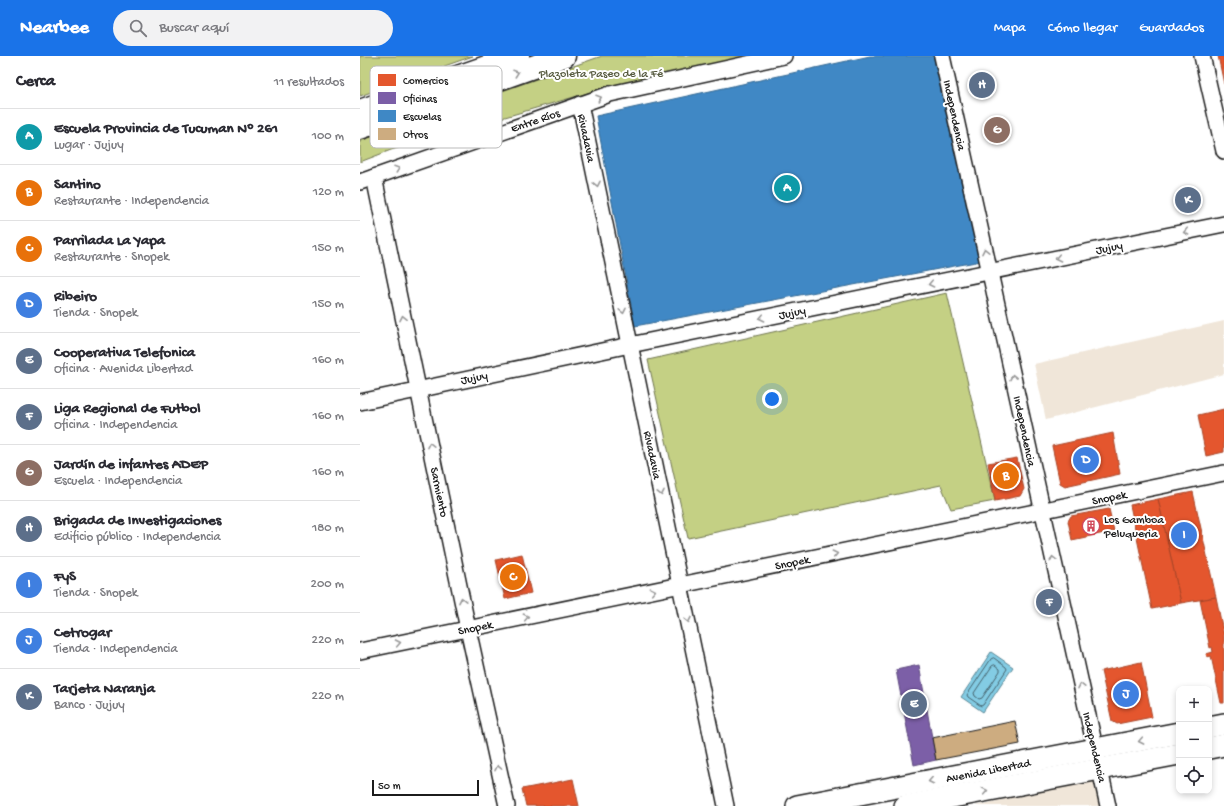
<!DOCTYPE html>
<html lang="es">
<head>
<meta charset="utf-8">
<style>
	:root { --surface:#fff; --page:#f2f2f3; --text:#2b2b33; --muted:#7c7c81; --line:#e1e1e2; --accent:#1a73e8 }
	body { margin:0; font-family:"Gochi Hand",sans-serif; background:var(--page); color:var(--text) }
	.controls { position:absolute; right:12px; bottom:12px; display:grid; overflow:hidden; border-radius:8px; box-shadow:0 2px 6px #0003 }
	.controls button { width:36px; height:36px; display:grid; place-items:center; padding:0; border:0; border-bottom:1px solid var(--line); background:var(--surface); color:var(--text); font:20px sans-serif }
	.scale { position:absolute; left:12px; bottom:10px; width:107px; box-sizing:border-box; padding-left:4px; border:2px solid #1c1c1c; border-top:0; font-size:11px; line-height:14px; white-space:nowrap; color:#1c1c1c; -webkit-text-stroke:3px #fff; paint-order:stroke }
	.you { position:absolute; left:412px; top:343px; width:14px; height:14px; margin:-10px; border:3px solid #fff; border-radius:50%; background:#1a73e8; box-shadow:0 0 0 6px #1a73e833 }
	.badge { display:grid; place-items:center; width:26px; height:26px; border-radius:50%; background:var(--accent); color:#fff; font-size:13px; font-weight:700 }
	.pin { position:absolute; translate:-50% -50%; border:2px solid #fff; box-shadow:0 1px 4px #0006 }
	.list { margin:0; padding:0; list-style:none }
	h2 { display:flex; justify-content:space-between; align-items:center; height:52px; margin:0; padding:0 16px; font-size:17px }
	h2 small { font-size:13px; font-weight:400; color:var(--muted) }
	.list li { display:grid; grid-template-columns:26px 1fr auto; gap:12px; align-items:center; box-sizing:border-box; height:56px; padding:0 16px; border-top:1px solid var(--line) }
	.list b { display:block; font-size:15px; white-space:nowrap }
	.list p { margin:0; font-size:13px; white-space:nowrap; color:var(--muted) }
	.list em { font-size:13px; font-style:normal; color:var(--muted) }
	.icon { flex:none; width:22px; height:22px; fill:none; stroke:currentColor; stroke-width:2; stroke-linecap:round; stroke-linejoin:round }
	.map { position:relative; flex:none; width:864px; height:750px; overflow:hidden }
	header { display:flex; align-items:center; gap:24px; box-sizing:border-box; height:56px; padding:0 20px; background:var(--accent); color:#fff }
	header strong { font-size:19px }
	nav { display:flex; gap:22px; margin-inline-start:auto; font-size:14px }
	.search { width:280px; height:36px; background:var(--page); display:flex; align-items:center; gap:10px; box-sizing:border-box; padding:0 14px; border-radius:22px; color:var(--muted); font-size:15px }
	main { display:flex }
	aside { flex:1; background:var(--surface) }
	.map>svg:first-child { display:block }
	.built { fill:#f0e6d9 }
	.green { fill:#c4d084; stroke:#707650 }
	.water { fill:#83cce4; stroke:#5a8694 }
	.shops { fill:#e4572e; stroke:#a84529 }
	.offices { fill:#7b5ea7; stroke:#5e4a7d }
	.schools { fill:#3f88c5; stroke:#346892 }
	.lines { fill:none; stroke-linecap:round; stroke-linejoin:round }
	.shore { stroke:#45626c; stroke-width:1 }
	.building { fill:#cdac80; stroke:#1c1c1c }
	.minor-casing { stroke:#1c1c1c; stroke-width:18 }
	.secondary-casing { stroke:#1c1c1c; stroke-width:24 }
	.trunk-casing { stroke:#1c1c1c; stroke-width:25 }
	.minor { stroke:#fff; stroke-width:15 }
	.secondary { stroke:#fff; stroke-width:21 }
	.trunk { stroke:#fff; stroke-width:22 }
	.oneway { stroke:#999 }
	.labels { text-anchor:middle; stroke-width:4; stroke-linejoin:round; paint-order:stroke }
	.park-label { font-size:12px; fill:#575b40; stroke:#fff }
	.street-label { font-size:12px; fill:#1c1c1c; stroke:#fff }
	.poi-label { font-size:12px; fill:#1c1c1c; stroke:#fff; text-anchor:start }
	.key { fill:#fff; stroke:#bbb; stroke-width:1 }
	.key-label { font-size:11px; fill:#1c1c1c }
</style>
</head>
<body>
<header>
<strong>Nearbee</strong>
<div class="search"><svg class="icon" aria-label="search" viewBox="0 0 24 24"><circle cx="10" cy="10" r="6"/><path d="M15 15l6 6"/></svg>Buscar aquí</div>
<nav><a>Mapa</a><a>Cómo llegar</a><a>Guardados</a></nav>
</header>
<main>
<aside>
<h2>Cerca<small>11 resultados</small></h2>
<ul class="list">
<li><span class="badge" style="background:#0f9aa8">A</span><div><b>Escuela Provincia de Tucuman Nº 261</b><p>Lugar · Jujuy</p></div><em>100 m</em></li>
<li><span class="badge" style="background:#e8710a">B</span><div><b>Santino</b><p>Restaurante · Independencia</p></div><em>120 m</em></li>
<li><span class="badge" style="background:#e8710a">C</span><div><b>Parrilada La Yapa</b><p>Restaurante · Snopek</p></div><em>150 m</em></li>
<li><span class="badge" style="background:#3f7fe0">D</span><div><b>Ribeiro</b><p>Tienda · Snopek</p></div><em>150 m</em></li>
<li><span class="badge" style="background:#5c6f8a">E</span><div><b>Cooperativa Telefonica</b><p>Oficina · Avenida Libertad</p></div><em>160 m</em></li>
<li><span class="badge" style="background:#5c6f8a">F</span><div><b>Liga Regional de Futbol</b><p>Oficina · Independencia</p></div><em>160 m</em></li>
<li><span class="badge" style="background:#8d6e63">G</span><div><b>Jardín de infantes ADEP</b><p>Escuela · Independencia</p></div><em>160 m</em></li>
<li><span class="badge" style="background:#5c6f8a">H</span><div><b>Brigada de Investigaciones</b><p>Edificio público · Independencia</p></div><em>180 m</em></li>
<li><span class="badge" style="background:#3f7fe0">I</span><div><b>FyS</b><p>Tienda · Snopek</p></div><em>200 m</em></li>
<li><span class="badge" style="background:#3f7fe0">J</span><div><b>Cetrogar</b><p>Tienda · Independencia</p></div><em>220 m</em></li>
<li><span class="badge" style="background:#5c6f8a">K</span><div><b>Tarjeta Naranja</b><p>Banco · Jujuy</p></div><em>220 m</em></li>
</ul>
</aside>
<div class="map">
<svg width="864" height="750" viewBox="0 0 864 750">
	<rect width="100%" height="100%" fill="#fff"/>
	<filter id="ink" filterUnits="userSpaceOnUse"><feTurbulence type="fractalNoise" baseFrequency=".025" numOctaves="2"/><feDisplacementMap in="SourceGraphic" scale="8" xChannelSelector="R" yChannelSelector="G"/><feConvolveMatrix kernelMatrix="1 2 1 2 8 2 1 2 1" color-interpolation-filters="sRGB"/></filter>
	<g filter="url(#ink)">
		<!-- built -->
		<g class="built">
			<polygon points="864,265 864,318 686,364 674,308"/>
			<polygon points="734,723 740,750 615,750"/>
		</g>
		<!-- green -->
		<g class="green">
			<polygon points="0,0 113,0 0,40"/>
			<polygon points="242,0 388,0 252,30 31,94 0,106 0,85"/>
			<polygon points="587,237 635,445 591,453 581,429 328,482 288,304"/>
		</g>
		<!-- water -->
		<polygon class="water" points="631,596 653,611 623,656 601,641"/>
		<!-- shops -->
		<g class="shops">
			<polygon points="858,0 864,0 864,28"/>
			<polygon points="864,353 864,396 846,400 838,359"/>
			<polygon points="753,377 760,418 705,430 700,427 692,390"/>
			<polygon points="657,402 664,433 660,440 635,445 628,407"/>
			<polygon points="833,436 856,541 821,547 798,443"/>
			<polygon points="798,443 821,547 792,553 770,449"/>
			<polygon points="749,453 754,475 712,484 708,465 711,460"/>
			<polygon points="162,498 171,537 145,543 136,504"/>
			<polygon points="856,541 864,580 864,647 861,647 851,600 847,601 846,598 853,596 852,591 850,592 840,544"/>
			<polygon points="781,606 792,661 757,668 752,665 741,615"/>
			<polygon points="213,723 219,750 166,750 162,733"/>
		</g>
		<!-- offices -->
		<polygon class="offices" points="559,609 576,704 554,709 536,614"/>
		<!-- schools -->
		<polygon class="schools" points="510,0 575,0 621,205 275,270 236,60"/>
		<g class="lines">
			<!-- shore -->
			<g class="shore">
				<polygon points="634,602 646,611 647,613 623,649 621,650 608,641 607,639 631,603"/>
				<polygon points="635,609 640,613 640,615 622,642 619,643 615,640 614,637 632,610"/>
			</g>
		</g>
		<!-- building -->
		<polygon class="building" points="655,665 660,688 576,704 572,682"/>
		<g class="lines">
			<defs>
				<g id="minor">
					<polyline points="582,0 748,750"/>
					<polyline points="842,0 864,95"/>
					<polyline points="220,48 366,750"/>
					<polyline points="14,121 108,573 147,750"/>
					<polyline points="0,126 250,38 424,0"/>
					<polyline points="0,346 270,289 864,168"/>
					<polyline points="0,595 864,417"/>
				</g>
				<g id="secondary">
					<polyline points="849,671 864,668"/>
					<polyline points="849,692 864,689"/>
					<polyline points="437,750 819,677"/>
					<polyline points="545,750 819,698"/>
				</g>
				<g id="trunk">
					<polyline points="0,55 158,0"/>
					<polyline points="0,72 204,0"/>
				</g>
			</defs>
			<!-- minor casing -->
			<use href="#minor" class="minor-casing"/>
			<!-- secondary casing -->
			<use href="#secondary" class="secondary-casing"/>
			<!-- trunk casing -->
			<use href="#trunk" class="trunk-casing"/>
			<!-- minor -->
			<use href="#minor" class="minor"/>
			<!-- secondary -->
			<use href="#secondary" class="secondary"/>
			<!-- trunk -->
			<use href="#trunk" class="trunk"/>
		</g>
		<!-- one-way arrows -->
		<defs><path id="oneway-chevron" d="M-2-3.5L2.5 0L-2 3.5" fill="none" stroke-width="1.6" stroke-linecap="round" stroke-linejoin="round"/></defs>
		<g class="oneway">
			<use href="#oneway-chevron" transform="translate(156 17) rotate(-19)"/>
			<use href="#oneway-chevron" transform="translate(239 42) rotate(-19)"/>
			<use href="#oneway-chevron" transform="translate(37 113) rotate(-19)"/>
			<use href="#oneway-chevron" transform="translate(237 128) rotate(78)"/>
			<use href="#oneway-chevron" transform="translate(826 176) rotate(168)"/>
			<use href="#oneway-chevron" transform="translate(625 195) rotate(-102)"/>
			<use href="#oneway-chevron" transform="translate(698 202) rotate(168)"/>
			<use href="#oneway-chevron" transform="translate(571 228) rotate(168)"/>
			<use href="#oneway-chevron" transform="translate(263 255) rotate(78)"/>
			<use href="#oneway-chevron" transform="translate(43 262) rotate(-102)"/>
			<use href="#oneway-chevron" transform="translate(402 262) rotate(168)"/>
			<use href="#oneway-chevron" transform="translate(653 321) rotate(-102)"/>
			<use href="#oneway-chevron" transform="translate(70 389) rotate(-102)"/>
			<use href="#oneway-chevron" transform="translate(301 437) rotate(78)"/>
			<use href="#oneway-chevron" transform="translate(475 498) rotate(-12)"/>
			<use href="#oneway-chevron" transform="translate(693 503) rotate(-102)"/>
			<use href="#oneway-chevron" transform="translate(293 535) rotate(-12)"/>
			<use href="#oneway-chevron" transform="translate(102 544) rotate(-102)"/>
			<use href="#oneway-chevron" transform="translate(166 561) rotate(-12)"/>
			<use href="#oneway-chevron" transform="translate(328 564) rotate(78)"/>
			<use href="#oneway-chevron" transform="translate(38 587) rotate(-11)"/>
			<use href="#oneway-chevron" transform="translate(721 630) rotate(-102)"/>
			<use href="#oneway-chevron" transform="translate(781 685) rotate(169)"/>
			<use href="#oneway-chevron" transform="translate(138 712) rotate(-102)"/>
			<use href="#oneway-chevron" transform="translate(571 725) rotate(169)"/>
			<use href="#oneway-chevron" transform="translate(625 735) rotate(-11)"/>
		</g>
	</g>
	<!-- icons -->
	<defs>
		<symbol id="building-ring" viewBox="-11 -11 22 22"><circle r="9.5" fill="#fff" stroke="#d1495b" stroke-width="1.5"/><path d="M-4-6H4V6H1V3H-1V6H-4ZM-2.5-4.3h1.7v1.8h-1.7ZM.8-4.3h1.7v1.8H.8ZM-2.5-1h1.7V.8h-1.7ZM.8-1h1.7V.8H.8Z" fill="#d1495b"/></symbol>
	</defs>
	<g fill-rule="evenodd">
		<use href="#building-ring" x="721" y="460" width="20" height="20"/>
	</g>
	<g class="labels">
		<!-- park labels -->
		<g class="park-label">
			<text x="241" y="21">Plazoleta Paseo de la Fé</text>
		</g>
		<!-- street labels -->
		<g class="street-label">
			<text transform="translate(595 59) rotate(78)" y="4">Independencia</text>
			<text transform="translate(175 64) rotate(-19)" y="4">Entre Ríos</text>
			<text transform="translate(227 82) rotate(78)" y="4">Rivadavia</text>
			<text transform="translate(749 191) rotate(-12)" y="4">Jujuy</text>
			<text transform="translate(432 256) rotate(-12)" y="4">Jujuy</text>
			<text transform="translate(114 321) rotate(-12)" y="4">Jujuy</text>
			<text transform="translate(665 375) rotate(78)" y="4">Independencia</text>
			<text transform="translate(293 399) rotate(78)" y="4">Rivadavia</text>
			<text transform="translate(80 436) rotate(78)" y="4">Sarmiento</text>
			<text transform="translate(749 441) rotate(-12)" y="4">Snopek</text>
			<text transform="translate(432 506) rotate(-12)" y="4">Snopek</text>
			<text transform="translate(115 571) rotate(-12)" y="4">Snopek</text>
			<text transform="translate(735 691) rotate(77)" y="4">Independencia</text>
			<text transform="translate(628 714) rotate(-11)" y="4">Avenida Libertad</text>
		</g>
		<!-- poi labels -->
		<g class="poi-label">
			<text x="744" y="467">Los Gamboa<tspan x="744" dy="14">Peluqueria</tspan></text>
		</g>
	</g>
	<!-- legend -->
	<rect x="10" y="10" width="132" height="82" rx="6" class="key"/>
	<rect x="18" y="18" width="18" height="12" fill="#e4572e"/>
	<rect x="18" y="36" width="18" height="12" fill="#7b5ea7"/>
	<rect x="18" y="54" width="18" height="12" fill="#3f88c5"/>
	<rect x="18" y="72" width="18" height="12" fill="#cdac80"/>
	<g class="key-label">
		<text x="43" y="28">Comercios</text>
		<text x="43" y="46">Oficinas</text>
		<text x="43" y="64">Escuelas</text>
		<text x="43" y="82">Otros</text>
	</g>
</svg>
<div class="controls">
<button>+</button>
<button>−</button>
<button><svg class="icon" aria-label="locate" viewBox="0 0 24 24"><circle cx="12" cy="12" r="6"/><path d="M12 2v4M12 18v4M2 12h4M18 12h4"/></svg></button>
</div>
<div class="scale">50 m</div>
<div class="you"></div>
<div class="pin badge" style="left:427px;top:132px;background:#0f9aa8">A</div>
<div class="pin badge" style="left:646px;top:420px;background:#e8710a">B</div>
<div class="pin badge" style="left:153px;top:521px;background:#e8710a">C</div>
<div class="pin badge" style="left:726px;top:404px;background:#3f7fe0">D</div>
<div class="pin badge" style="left:554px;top:648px;background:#5c6f8a">E</div>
<div class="pin badge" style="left:689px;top:546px;background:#5c6f8a">F</div>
<div class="pin badge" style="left:637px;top:74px;background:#8d6e63">G</div>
<div class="pin badge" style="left:622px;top:29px;background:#5c6f8a">H</div>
<div class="pin badge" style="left:824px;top:479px;background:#3f7fe0">I</div>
<div class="pin badge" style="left:766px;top:638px;background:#3f7fe0">J</div>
<div class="pin badge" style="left:828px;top:144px;background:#5c6f8a">K</div>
</div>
</main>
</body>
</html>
